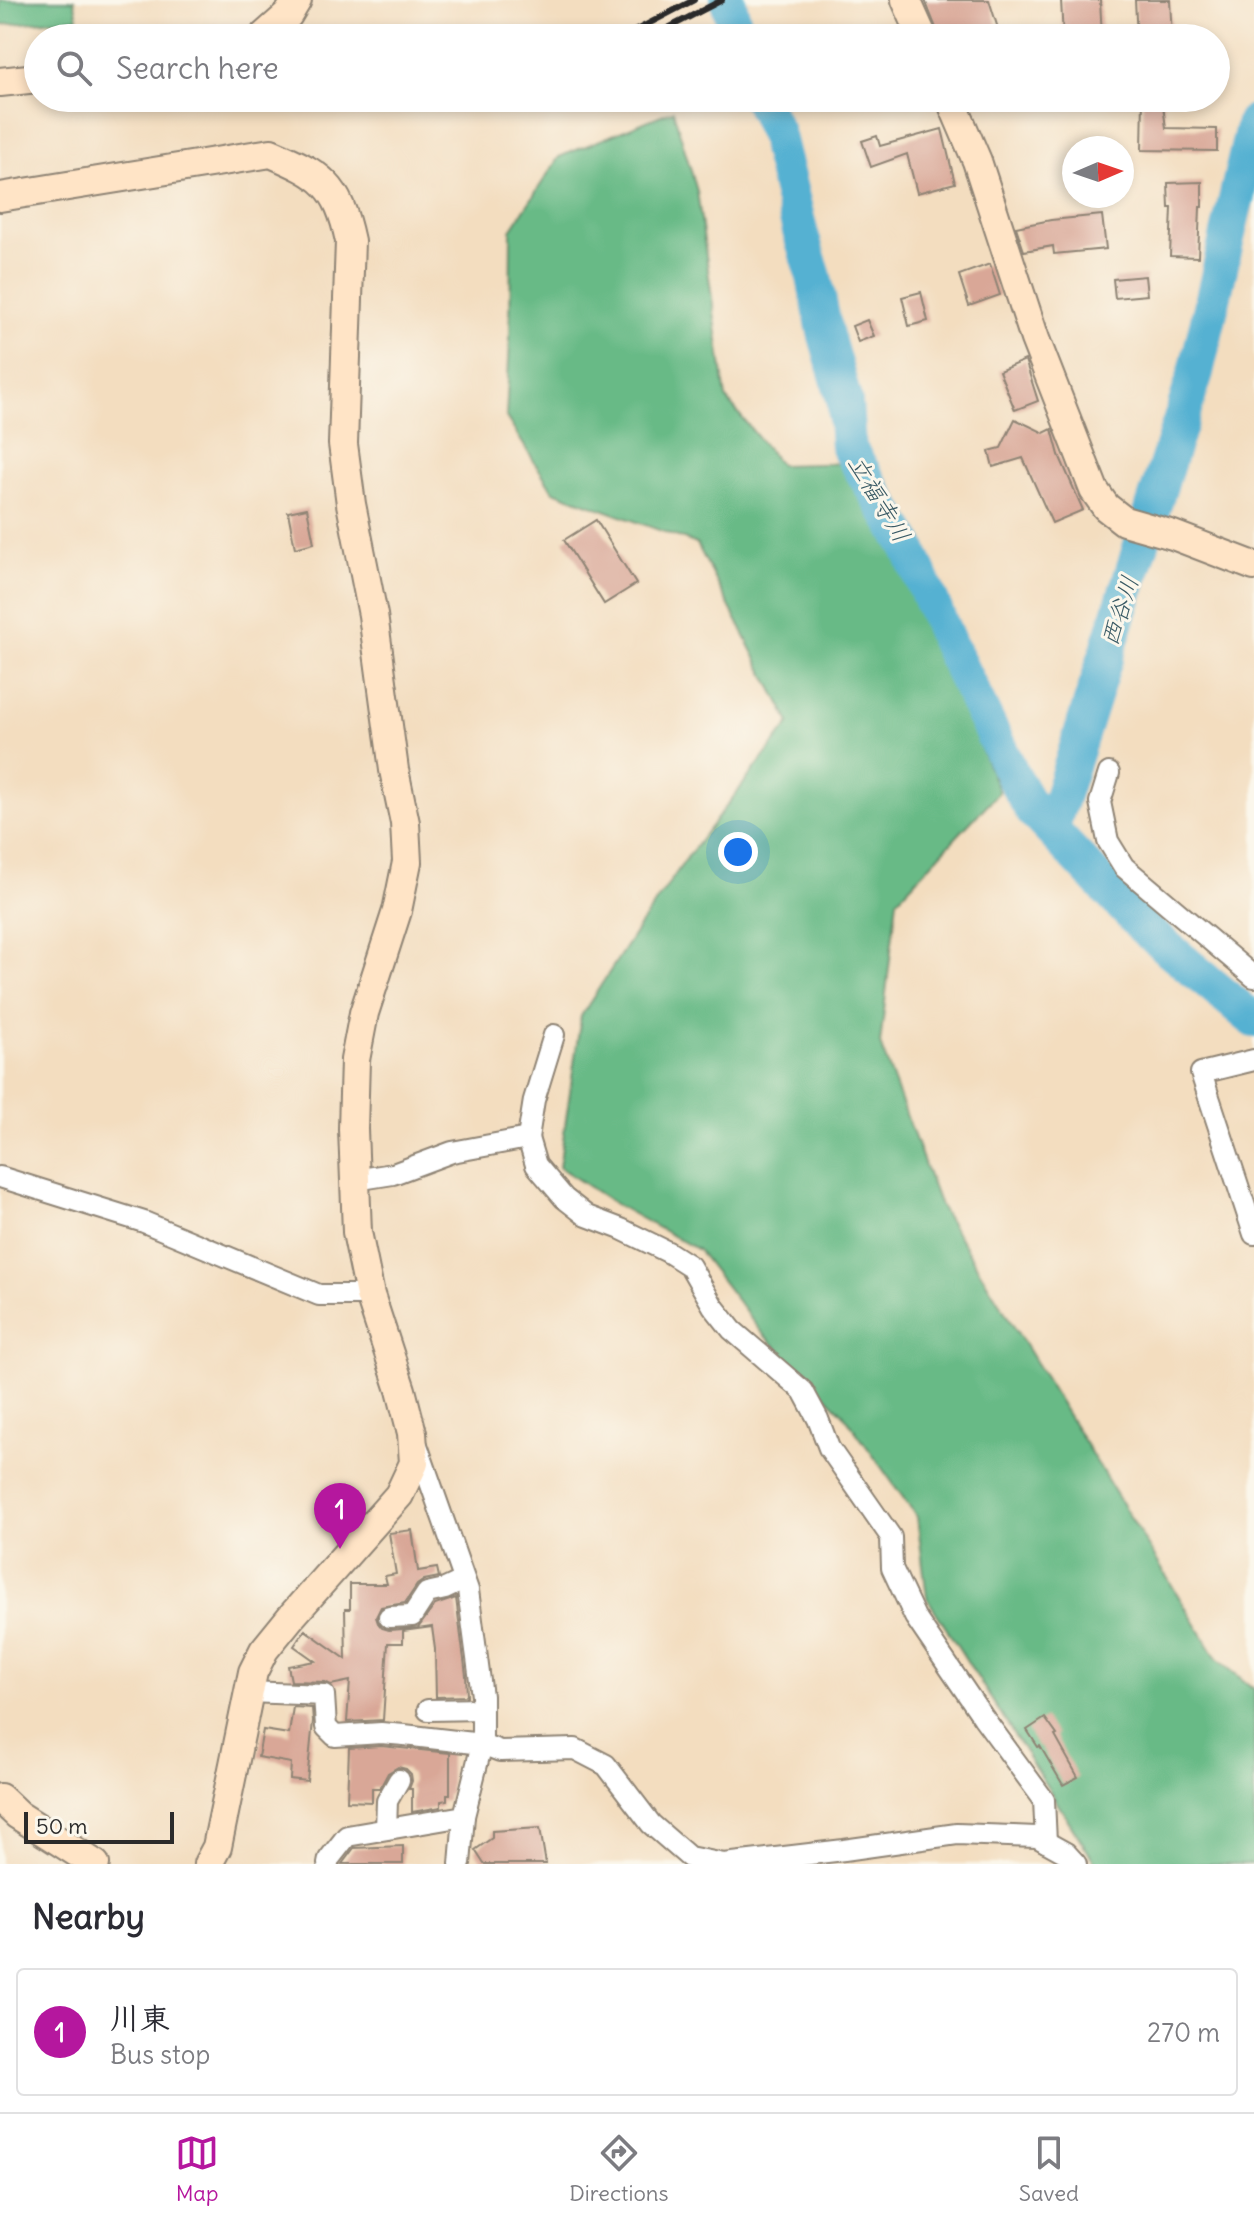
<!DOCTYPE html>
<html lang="en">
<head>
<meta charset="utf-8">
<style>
	:root { --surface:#fff; --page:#f7f7f7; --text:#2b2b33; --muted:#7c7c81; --line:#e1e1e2; --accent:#b5179e }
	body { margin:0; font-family:Delius,"Klee One",sans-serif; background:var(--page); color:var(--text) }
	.compass { position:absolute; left:1062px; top:136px; width:72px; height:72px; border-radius:50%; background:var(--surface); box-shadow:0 4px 12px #0003; rotate:88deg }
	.scale { position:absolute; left:24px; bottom:20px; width:150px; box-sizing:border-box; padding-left:8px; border:4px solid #2b2b2b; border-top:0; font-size:22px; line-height:28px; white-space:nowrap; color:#2b2b2b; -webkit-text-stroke:6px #fbf7ec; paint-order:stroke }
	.you { position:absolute; left:738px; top:852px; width:28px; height:28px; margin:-20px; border:6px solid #fff; border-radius:50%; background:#1a73e8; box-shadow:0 0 0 12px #1a73e833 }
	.badge { display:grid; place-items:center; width:52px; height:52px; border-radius:50%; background:var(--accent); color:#fff; font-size:26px; font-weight:700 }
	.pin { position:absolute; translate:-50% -66px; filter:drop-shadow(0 2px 4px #0008) }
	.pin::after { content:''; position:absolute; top:42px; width:28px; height:24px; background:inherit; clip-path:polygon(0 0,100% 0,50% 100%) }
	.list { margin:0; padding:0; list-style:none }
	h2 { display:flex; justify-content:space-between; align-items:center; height:104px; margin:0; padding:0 32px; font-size:34px }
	h2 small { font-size:26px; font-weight:400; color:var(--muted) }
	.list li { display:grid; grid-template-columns:52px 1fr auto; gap:24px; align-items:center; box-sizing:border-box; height:128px; margin:0 16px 16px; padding:0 16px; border:2px solid var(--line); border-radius:8px }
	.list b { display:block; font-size:30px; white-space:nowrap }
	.list p { margin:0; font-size:26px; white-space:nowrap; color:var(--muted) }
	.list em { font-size:26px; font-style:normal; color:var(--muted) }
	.icon { flex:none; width:44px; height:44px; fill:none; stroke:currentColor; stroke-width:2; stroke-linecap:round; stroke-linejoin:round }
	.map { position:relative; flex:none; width:1254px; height:1864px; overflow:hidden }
	.search { position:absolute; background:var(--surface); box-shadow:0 4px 12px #0003; left:24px; right:24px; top:24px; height:88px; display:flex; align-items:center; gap:20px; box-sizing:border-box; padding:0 28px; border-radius:44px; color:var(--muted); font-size:30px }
	.sheet { height:248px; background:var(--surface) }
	nav { display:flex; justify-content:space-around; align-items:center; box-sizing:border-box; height:112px; border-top:2px solid var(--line); background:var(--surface); font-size:22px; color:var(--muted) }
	nav a { display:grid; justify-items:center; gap:4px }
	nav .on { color:var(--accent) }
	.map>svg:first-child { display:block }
	.forest { fill:#68ba86; stroke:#4a7258; stroke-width:2 }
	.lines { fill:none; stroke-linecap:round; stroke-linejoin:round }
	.river { stroke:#54b1d2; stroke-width:36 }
	.building { fill:#d9a797 }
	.street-casing { stroke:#8f8475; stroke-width:24 }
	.secondary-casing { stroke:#8f8475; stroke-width:32 }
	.street { stroke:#fff; stroke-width:20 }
	.secondary { stroke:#ffe4c6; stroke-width:28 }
	.rail { stroke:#2b2b2b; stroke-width:6 }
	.labels { text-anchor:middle; stroke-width:6; stroke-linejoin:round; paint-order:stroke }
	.water-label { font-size:24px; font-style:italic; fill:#395a65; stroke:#fbf7ec }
</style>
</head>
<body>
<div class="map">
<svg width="1254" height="1864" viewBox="0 0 1254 1864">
	<rect width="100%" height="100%" fill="#fbf7ec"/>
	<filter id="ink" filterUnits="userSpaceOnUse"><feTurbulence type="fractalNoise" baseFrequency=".0125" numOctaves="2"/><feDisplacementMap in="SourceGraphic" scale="16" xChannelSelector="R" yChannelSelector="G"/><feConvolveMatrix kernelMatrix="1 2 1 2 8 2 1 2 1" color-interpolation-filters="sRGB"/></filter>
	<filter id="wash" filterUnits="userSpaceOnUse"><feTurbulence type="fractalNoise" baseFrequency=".006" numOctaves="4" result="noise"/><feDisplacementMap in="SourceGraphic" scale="32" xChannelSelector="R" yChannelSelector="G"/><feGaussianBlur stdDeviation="1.8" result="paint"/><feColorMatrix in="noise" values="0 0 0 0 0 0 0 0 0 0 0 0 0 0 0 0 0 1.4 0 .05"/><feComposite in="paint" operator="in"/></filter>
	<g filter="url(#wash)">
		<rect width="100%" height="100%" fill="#f3ddbf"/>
		<!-- forest -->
		<g class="forest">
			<polygon points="0,0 74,0 78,18 0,25"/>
			<polygon points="673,110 697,191 726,398 780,465 856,463 904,559 919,601 999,792 897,900 880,1044 940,1206 1217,1659 1254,1689 1254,1864 1096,1864 927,1598 917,1517 842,1412 761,1332 698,1250 615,1204 559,1167 581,1016 634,934 686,859 790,723 697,544 553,491 506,417 510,341 511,230 559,157"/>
		</g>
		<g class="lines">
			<!-- river -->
			<g class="river">
				<polyline points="728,0 738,38"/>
				<polyline points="760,98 776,132 801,235 814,277 825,332 845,403 848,447 909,548 949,644 1014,778 1032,810 1145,929 1254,1020"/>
				<polyline points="1051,829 1196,372 1254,122"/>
			</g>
		</g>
		<g id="blocks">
			<!-- building -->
			<g class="building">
				<polygon points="925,0 989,0 1001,38 940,38"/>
				<polygon points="1061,0 1100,0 1102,38 1063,38"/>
				<polygon points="1135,0 1170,0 1172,38 1137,38"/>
				<polygon points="1143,98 1162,98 1166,128 1217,129 1217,151 1142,150"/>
				<polygon points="942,129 955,183 917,193 907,154 871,167 862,141 877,136 880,146"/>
				<polygon points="1202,182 1202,207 1200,207 1198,257 1170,256 1172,208 1169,208 1168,183"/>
				<polygon points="1102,215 1106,249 1054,254 1053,246 1024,251 1016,227 1051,220"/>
				<polygon points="990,264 1000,295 969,306 959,275"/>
				<polygon points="1145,276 1147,295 1115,298 1113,279"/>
				<polygon points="921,292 928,321 909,326 902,297"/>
				<polygon points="867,320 874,336 858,342 852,326"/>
				<polygon points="1025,360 1038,401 1015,410 999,371"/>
				<polygon points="1015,419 1044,433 1052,429 1059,455 1083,510 1052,523 1023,458 993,467 989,451 1001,448"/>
				<polygon points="307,508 314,543 295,548 288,512"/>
				<polygon points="596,520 636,584 604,604 564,540"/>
				<polygon points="412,1530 418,1571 437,1568 439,1577 424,1580 417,1585 405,1603 381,1607 376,1617 378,1623 382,1628 389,1630 418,1628 435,1605 456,1598 466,1675 467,1696 436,1697 435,1649 432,1627 403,1631 403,1643 388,1643 383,1720 347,1722 350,1681 331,1685 325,1682 291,1681 288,1666 315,1661 294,1646 305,1630 346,1659 345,1609 350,1609 350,1584 387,1584 385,1576 396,1574 389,1533"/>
				<polygon points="293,1707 312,1708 313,1721 307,1781 290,1779 291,1763 258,1757 263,1730 289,1734"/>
				<polygon points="1045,1718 1057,1735 1055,1736 1078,1777 1063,1785 1040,1746 1038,1747 1027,1730"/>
				<polygon points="381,1746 450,1753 450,1794 447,1794 447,1800 441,1801 441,1807 412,1812 412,1789 409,1789 412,1781 411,1774 406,1769 398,1767 388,1773 380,1788 372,1788 372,1802 347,1801 349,1748"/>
				<polygon points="540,1828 546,1864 484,1864 475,1850 492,1838 492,1831"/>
				<polygon points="403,1846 403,1864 342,1864 354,1848"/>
			</g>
		</g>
	</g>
	<g filter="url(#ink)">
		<use href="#blocks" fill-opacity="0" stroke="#8f8475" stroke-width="2"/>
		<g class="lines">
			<defs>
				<g id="street">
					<polyline points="1109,773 1100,802 1108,841 1124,867 1254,977"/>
					<polyline points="1254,1060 1201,1073 1254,1234"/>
					<polyline points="528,1138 534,1100 554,1035"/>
					<polyline points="0,1177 144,1222 319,1295 370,1295"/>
					<polyline points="355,1180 393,1174 452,1152 528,1138 536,1165 564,1198 587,1216 621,1229 668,1252 690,1266 713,1306 732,1330 803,1391 818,1419 829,1448 891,1537 892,1568 915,1617 983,1717 1044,1800 1046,1842"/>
					<polyline points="389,1617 412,1616 427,1593 445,1589 464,1580"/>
					<polyline points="248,1692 324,1695 326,1727 335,1736 381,1733 404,1735 482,1744 500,1751 575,1749 606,1765 651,1824 689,1857 724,1864 844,1850 957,1834 1037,1837 1066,1853 1076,1864"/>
					<polyline points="428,1710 482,1709"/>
					<polyline points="386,1829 387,1801 399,1780"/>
					<polyline points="328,1864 329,1859 347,1836 464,1816 482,1744 482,1696 468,1590 417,1445"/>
					<polyline points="460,1864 464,1816"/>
				</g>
				<g id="secondary">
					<polyline points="906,0 923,38"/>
					<polyline points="262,38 288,15 297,0"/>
					<polyline points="0,82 38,78"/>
					<polyline points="950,98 977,161 1035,339 1094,490 1106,507 1124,521 1173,535 1254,566"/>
					<path d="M0,197L271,153C322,175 338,184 350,241L343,444L351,504L373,615L394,770L405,823L407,862L397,911L364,1013L355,1060L353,1129L357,1232L370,1295L401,1390L412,1433L414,1463L399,1495L290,1618L264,1650L253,1672L217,1847L208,1864"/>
					<polyline points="0,1798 18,1815 95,1864"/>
				</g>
			</defs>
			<!-- street casing -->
			<use href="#street" class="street-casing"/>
			<!-- secondary casing -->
			<use href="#secondary" class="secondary-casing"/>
			<!-- street -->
			<use href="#street" class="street"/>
			<!-- secondary -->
			<use href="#secondary" class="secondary"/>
			<!-- rail -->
			<g class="rail">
				<polyline points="621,38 694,0"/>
				<polyline points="649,38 722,0"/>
			</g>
		</g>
	</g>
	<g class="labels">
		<!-- water labels -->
		<g class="water-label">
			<text transform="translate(879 499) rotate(59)" y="8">立福寺川</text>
			<text transform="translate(1120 611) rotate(-72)" y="8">西谷川</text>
		</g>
	</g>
</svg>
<svg class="compass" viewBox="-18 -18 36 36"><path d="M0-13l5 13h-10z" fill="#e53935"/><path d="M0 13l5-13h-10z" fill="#7c7c81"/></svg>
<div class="scale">50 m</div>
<div class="you"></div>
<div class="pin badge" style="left:340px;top:1549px">1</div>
<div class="search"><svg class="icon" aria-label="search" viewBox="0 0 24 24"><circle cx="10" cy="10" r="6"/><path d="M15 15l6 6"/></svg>Search here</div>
</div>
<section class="sheet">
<h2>Nearby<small></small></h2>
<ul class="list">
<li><span class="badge">1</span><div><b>川東</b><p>Bus stop</p></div><em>270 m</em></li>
</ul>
</section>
<nav>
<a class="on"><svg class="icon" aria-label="map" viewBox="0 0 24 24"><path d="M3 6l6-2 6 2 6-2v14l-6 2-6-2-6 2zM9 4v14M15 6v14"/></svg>Map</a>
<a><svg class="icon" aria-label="directions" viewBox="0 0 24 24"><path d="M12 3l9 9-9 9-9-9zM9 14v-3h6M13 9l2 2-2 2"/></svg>Directions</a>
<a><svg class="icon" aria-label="saved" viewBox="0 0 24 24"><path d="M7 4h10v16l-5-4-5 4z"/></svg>Saved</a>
</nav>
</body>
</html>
